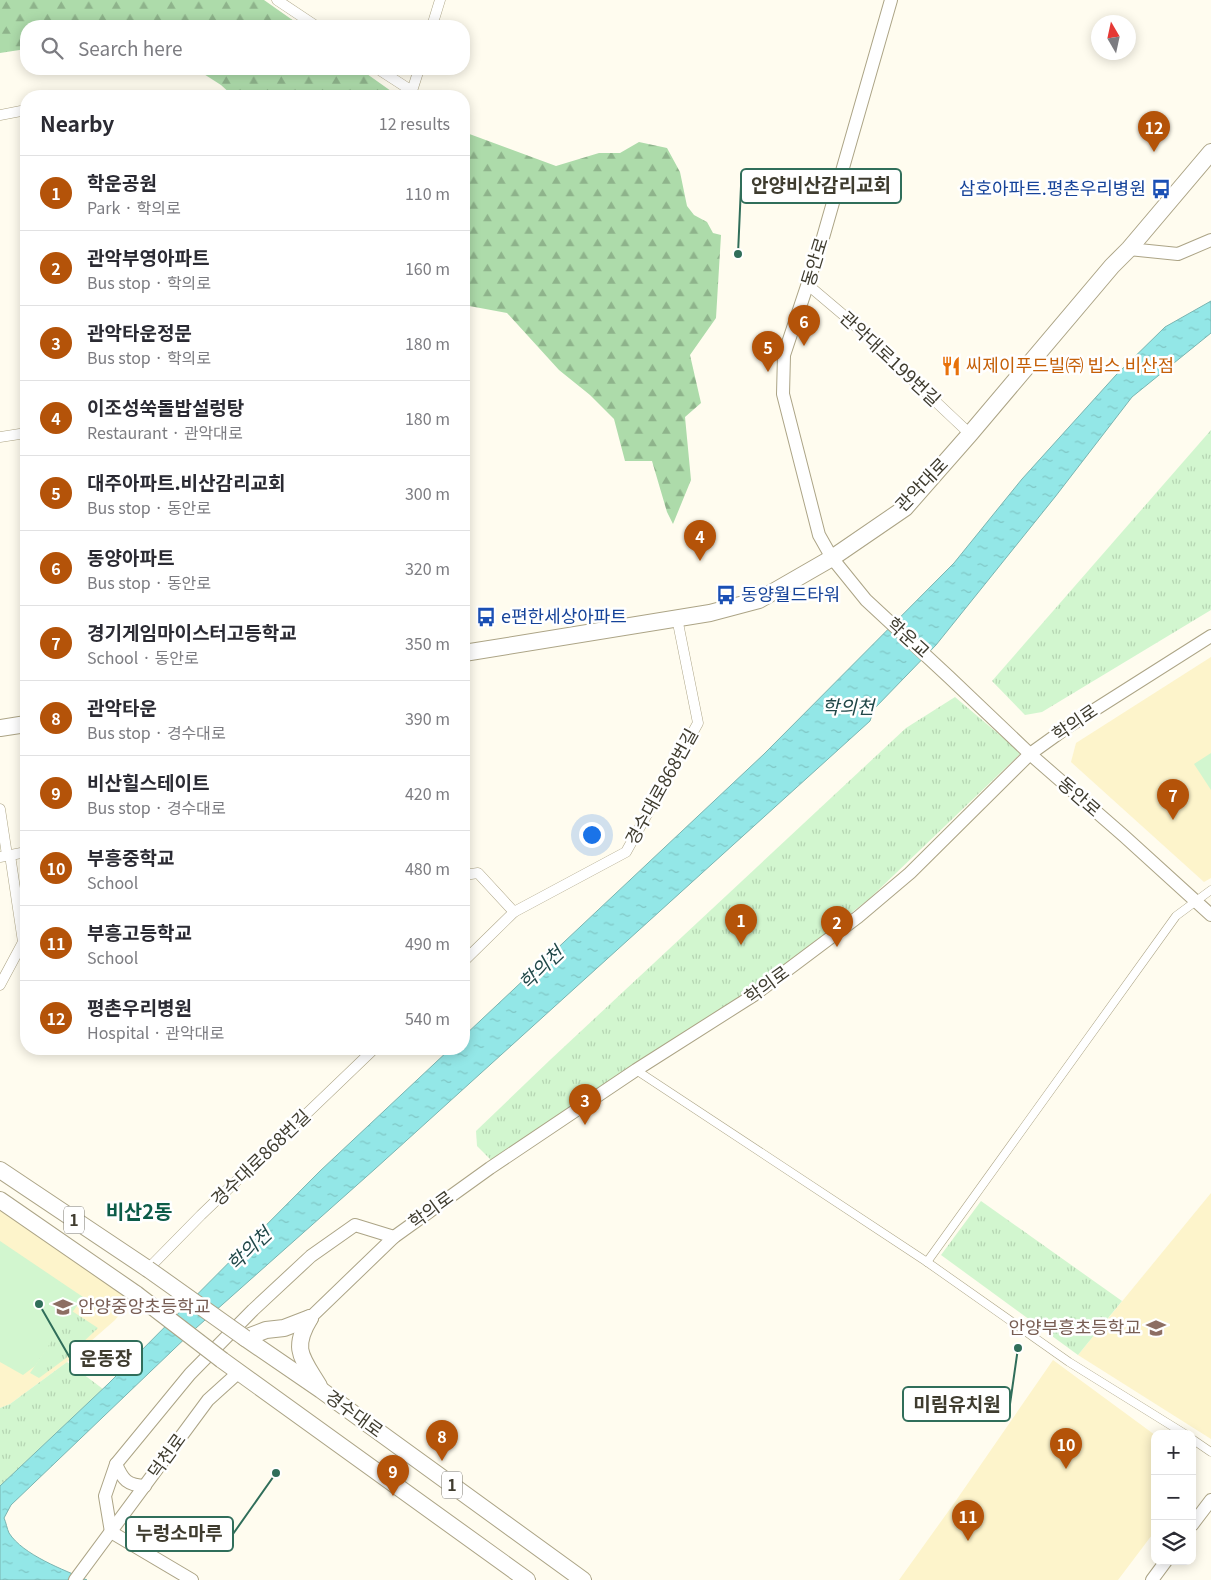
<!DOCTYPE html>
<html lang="en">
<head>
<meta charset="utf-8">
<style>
	:root { --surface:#fff; --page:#f7f7f7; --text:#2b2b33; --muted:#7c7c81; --line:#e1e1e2; --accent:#b45309 }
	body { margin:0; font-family:Georgia,"Noto Sans KR",serif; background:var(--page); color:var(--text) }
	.controls { position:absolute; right:15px; bottom:15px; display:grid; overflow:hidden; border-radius:10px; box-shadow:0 2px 12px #0003 }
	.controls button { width:45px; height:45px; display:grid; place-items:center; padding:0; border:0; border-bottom:1px solid var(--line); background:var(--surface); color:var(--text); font:25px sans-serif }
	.compass { position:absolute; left:1091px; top:15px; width:45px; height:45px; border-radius:50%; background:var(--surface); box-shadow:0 2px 12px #0003; rotate:351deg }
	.you { position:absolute; left:591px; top:834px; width:18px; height:18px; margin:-12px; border:4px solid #fff; border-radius:50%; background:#1a73e8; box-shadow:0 0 0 8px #1a73e833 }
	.badge { display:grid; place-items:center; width:32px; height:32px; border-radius:50%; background:var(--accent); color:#fff; font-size:16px; font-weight:700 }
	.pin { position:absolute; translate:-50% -41px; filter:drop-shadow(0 1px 2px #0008) }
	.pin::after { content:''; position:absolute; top:26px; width:18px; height:15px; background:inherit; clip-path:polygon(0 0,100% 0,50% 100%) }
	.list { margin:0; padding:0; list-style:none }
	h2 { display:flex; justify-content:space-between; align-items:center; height:65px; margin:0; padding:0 20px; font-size:21px }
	h2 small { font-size:16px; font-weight:400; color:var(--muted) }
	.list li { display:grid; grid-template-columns:32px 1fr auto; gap:15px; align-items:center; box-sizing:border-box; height:75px; padding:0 20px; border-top:1px solid var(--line) }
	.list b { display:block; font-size:19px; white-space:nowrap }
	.list p { margin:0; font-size:16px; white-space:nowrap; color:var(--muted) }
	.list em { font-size:16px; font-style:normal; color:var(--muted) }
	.icon { flex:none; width:28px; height:28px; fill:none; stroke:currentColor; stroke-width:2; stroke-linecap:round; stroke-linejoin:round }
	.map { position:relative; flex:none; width:1211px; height:1580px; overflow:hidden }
	.search { position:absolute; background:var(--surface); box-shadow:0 2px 12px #0003; left:20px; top:20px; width:450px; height:55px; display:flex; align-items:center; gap:12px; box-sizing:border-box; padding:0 18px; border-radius:20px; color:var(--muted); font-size:19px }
	.panel { position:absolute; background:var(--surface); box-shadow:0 2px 12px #0003; left:20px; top:90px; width:450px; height:965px; border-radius:20px }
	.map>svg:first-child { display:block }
	.built { fill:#fdf4cb }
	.grass { fill:#d2f6cf }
	.forest { fill:url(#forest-firs) }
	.park { fill:url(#park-tufts) }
	.water { fill:url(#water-ripples); stroke:#7ab4b0 }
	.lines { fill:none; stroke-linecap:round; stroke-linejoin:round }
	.pedestrian-casing { stroke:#aca486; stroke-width:9 }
	.minor-casing { stroke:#aca486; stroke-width:11 }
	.tertiary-casing { stroke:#aca486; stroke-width:14 }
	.primary-casing { stroke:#aca486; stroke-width:18 }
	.pedestrian { stroke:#fff; stroke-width:8 }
	.minor { stroke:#fff; stroke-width:10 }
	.tertiary { stroke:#fff; stroke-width:12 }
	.primary { stroke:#fff; stroke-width:16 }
	.primary-bridge-casing { stroke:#aca486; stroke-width:18; stroke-linecap:butt }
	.primary-bridge { stroke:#fff; stroke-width:16 }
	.labels { text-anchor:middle; stroke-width:5; stroke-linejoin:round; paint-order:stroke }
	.shield { fill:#fff; stroke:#79766d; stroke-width:1 }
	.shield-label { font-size:16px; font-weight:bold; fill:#3f3c2f }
	.transit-label { font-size:18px; fill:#164399; stroke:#fff; text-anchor:start }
	.street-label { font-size:18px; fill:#3f3c2f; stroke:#fff }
	.food-label { font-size:18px; fill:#c56008; stroke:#fff; text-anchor:start }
	.education-label { font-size:18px; fill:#785e54; stroke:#fff; text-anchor:start }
	.water-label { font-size:19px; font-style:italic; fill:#214849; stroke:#fff }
	.quarter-label { font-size:20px; font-weight:bold; fill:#0c5c48; stroke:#fff }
	.leader { fill:none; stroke:#306e5a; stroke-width:2 }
	.callout-dot { fill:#306e5a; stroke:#fff; stroke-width:2 }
	.callout { fill:#fff; stroke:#306e5a; stroke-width:2 }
	.callout-label { font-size:19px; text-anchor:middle; font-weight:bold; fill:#3f3c2f }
</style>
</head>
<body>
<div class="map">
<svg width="1211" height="1580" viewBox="0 0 1211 1580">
	<defs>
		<pattern id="forest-firs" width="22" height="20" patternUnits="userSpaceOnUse" patternTransform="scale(1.25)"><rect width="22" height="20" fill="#addbaa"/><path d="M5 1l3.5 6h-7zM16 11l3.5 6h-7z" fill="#8eb38b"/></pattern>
		<pattern id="park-tufts" width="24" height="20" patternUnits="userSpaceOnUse" patternTransform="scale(1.25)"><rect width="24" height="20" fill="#d2f6cf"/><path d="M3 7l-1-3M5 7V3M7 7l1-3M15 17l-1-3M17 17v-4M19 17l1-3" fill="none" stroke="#b5d4b2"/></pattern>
		<pattern id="water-ripples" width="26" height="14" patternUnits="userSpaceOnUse" patternTransform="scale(1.25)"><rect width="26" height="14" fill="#93e7e7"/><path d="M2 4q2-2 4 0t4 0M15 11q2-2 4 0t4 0" fill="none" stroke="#80c7c6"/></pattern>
	</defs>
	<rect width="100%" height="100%" fill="#fffcef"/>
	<!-- built -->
	<g class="built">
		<polygon points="1211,657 1211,878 1204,882 1071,762 1076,743"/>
		<polygon points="1211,1193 1211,1439 1078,1355"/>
		<polygon points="0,1200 136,1294 115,1320 67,1362 10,1404 0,1408"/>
		<polygon points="1053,1360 1155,1435 1155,1531 1118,1580 899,1580 955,1502"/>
	</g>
	<!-- grass -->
	<g class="grass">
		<polygon points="1211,753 1211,790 1194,764"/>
		<polygon points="0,1241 83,1297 35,1366 23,1375 0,1362"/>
	</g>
	<!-- forest -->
	<g class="forest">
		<polygon points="0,0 264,0 301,26 26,26 26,49 0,53"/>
		<polygon points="196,69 360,69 398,96 233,96 221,85"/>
		<polygon points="464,132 556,166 599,153 620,153 639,142 667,148 680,172 687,206 694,215 707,222 713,233 721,235 716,318 690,355 701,403 685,417 691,480 673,524 667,512 652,461 625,461 614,419 590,395 559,370 507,313 464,305"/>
	</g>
	<!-- park -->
	<g class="park">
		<polygon points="1211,430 1211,610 1042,712 1025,715 992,681"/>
		<polygon points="955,697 1021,753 869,899 750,992 491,1160 477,1146 476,1131 550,1060 906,728"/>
		<polygon points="981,1201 1122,1301 1078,1355 941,1255"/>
		<polygon points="72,1311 98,1328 65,1359 39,1378 30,1373"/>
		<polygon points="67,1362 103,1389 0,1486 0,1408 10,1404"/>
	</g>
	<!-- water -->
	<path class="water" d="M1211,301V333L1132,397L1055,497L936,645L874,709L870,721L375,1169L196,1328L11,1505L4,1518C6,1522 7,1529 9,1533C23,1555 64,1570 87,1580H0V1486L108,1384L320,1171L450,1049H464V1036L764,754L954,563L1022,479L1116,375L1165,327Z"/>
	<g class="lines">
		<defs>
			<g id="pedestrian">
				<polyline points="636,1070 927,1262 1069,1362 1185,1434"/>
				<polyline points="927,1262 1176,916 1211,890"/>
				<polyline points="1192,1439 1211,1452"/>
			</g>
			<g id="minor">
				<polyline points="277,0 316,26"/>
				<polyline points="432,26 440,0"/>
				<polyline points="378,69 412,91 419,69"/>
				<polyline points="0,115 26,110"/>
				<polyline points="808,285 847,318 970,434"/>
				<polyline points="0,437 26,433"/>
				<polyline points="0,809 7,855"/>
				<polyline points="10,855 23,942"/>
				<polyline points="0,857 26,852"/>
				<polyline points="464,875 478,873 514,912"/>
				<polyline points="464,961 514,912 626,852 698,723 677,618"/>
				<polyline points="0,985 23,942"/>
				<polyline points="148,1269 201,1215 374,1049"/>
			</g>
			<g id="tertiary">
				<polyline points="891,0 822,241 784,355 783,394 819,535 832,558 866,600 949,677 1030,754 1124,836 1211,915"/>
				<polyline points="1129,249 1178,254 1211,240"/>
				<polyline points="310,1318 394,1237 490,1168 636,1070 754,995 858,917 910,873 1030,754 1069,726 1211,636"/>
				<path d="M116,1464C123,1480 127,1485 145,1486"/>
				<polyline points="1192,1525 1211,1500"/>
				<polyline points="75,1580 208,1400 239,1372"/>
				<polyline points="192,1580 111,1532 105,1496 116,1464 190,1374 253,1310 311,1256 355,1225 394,1237"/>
				<polyline points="1152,1580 1166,1561"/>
			</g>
			<g id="primary">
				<polyline points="464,653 710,613 759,600 832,558 905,508 970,434 1112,266 1129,249 1211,152"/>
				<polyline points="0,728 26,724"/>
				<polyline points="0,1170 148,1269"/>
				<polyline points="0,1200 136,1294"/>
				<path d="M310,1318C291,1349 302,1358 319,1386"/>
				<polyline points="245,1338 321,1390 583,1580"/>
				<polyline points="245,1338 266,1330 284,1328 310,1318"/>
				<polyline points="222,1360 527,1580"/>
			</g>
		</defs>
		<!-- pedestrian casing -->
		<use href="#pedestrian" class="pedestrian-casing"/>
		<!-- minor casing -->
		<use href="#minor" class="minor-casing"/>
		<!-- tertiary casing -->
		<use href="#tertiary" class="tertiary-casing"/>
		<!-- primary casing -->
		<use href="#primary" class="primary-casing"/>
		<!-- pedestrian -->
		<use href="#pedestrian" class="pedestrian"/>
		<!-- minor -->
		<use href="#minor" class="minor"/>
		<!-- tertiary -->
		<use href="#tertiary" class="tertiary"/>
		<!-- primary -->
		<use href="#primary" class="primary"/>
		<defs>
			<g id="primary-bridge">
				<polyline points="148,1269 245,1338"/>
				<polyline points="136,1294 222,1360"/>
			</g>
		</defs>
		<!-- primary-bridge casing -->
		<use href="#primary-bridge" class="primary-bridge-casing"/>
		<!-- primary-bridge -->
		<use href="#primary-bridge" class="primary-bridge"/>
	</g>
	<!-- icons -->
	<defs>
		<symbol id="bus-bare" viewBox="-9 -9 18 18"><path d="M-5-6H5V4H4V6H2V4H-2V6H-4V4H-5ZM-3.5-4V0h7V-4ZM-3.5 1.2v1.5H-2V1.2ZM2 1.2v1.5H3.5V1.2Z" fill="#1a4fb4" stroke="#fff" stroke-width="2.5" paint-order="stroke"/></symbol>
		<symbol id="restaurant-bare" viewBox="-9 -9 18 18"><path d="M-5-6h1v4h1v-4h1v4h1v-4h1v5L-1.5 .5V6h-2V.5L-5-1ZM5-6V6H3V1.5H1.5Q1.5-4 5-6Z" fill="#e8710a" stroke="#fff" stroke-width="2.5" paint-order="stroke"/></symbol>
		<symbol id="school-bare" viewBox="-9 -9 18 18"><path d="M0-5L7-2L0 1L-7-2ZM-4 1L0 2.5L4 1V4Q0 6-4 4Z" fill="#8d6e63" stroke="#fff" stroke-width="2.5" paint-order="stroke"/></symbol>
	</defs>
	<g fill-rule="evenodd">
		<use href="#bus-bare" x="1147" y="175" width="28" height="28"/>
		<use href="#restaurant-bare" x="937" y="352" width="28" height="28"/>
		<use href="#bus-bare" x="712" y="581" width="28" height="28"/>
		<use href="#bus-bare" x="472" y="603" width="28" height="28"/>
		<use href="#school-bare" x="49" y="1293" width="28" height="28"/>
		<use href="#school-bare" x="1142" y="1314" width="28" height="28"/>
	</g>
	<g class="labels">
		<!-- shield labels -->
		<g class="shield">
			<rect x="64" y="1206.5" width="20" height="27" rx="4"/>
			<rect x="442" y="1471.5" width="20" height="27" rx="4"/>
		</g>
		<g class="shield-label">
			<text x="74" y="1226">1</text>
			<text x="452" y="1491">1</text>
		</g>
		<!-- transit labels -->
		<g class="transit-label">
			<text x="1146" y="195" text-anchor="end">삼호아파트.평촌우리병원</text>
			<text x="741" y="601">동양월드타워</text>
			<text x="501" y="623">e편한세상아파트</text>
		</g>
		<!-- street labels -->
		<g class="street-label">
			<text transform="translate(815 262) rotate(-73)" y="6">동안로</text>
			<text transform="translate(890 359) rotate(43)" y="6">관악대로199번길</text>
			<text transform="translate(922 485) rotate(-46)" y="6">관악대로</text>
			<text transform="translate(908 638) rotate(42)" y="6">학운교</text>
			<text transform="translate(1075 723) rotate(-34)" y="6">학의로</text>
			<text transform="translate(662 787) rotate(-61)" y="6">경수대로868번길</text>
			<text transform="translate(1079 797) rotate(41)" y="6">동안로</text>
			<text transform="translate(767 985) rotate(-36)" y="6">학의로</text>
			<text transform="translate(261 1158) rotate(-44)" y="6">경수대로868번길</text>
			<text transform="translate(431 1210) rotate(-36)" y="6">학의로</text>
			<text transform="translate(354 1414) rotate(36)" y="6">경수대로</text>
			<text transform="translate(167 1456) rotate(-54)" y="6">덕천로</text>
		</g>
		<!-- food labels -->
		<g class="food-label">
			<text x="966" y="372">씨제이푸드빌㈜ 빕스 비산점</text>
		</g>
		<!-- education labels -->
		<g class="education-label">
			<text x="78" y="1313">안양중앙초등학교</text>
			<text x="1141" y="1334" text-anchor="end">안양부흥초등학교</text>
		</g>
		<!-- water labels -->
		<g class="water-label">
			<text x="848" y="714">학의천</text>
			<text transform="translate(541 968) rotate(-44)" y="7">학의천</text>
			<text transform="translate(249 1249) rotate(-44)" y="7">학의천</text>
		</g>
		<!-- quarter labels -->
		<g class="quarter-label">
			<text x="139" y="1219">비산2동</text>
		</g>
	</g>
	<!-- callouts -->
	<path class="leader" d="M738 254L741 186M39 1304L70 1358M1018 1348L1010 1404M276 1473L233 1534"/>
	<g class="callout-dot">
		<circle cx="738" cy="254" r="5"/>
		<circle cx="39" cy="1304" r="5"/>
		<circle cx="1018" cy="1348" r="5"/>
		<circle cx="276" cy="1473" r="5"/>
	</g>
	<g class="callout">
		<rect x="741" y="169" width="160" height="34" rx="5"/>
		<rect x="70" y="1341" width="72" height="34" rx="5"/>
		<rect x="903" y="1387" width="107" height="34" rx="5"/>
		<rect x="126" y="1517" width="107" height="34" rx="5"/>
	</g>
	<g class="callout-label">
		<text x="821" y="192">안양비산감리교회</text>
		<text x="106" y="1365">운동장</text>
		<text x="957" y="1411">미림유치원</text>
		<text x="179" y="1540">누렁소마루</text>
	</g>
</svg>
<div class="controls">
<button>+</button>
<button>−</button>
<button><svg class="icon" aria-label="layers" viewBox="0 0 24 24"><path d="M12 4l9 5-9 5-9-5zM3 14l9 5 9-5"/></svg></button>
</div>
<svg class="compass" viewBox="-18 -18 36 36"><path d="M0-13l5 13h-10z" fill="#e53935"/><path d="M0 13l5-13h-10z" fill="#7c7c81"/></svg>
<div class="you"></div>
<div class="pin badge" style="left:741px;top:945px">1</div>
<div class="pin badge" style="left:837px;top:947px">2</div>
<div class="pin badge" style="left:585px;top:1125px">3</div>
<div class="pin badge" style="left:700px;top:561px">4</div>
<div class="pin badge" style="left:768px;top:372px">5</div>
<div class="pin badge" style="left:804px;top:346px">6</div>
<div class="pin badge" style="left:1173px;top:820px">7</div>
<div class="pin badge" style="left:442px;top:1461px">8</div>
<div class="pin badge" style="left:393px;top:1496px">9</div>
<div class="pin badge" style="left:1066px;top:1469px">10</div>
<div class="pin badge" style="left:968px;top:1541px">11</div>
<div class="pin badge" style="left:1154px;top:152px">12</div>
<div class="search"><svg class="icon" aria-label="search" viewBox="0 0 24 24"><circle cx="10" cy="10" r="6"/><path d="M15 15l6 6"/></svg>Search here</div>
<section class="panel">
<h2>Nearby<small>12 results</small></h2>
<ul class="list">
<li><span class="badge">1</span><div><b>학운공원</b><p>Park · 학의로</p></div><em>110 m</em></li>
<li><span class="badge">2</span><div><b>관악부영아파트</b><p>Bus stop · 학의로</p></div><em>160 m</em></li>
<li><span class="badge">3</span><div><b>관악타운정문</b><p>Bus stop · 학의로</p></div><em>180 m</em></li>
<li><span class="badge">4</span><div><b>이조성쑥돌밥설렁탕</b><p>Restaurant · 관악대로</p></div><em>180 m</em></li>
<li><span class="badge">5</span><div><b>대주아파트.비산감리교회</b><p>Bus stop · 동안로</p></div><em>300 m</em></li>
<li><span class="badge">6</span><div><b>동양아파트</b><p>Bus stop · 동안로</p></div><em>320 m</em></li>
<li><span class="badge">7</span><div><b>경기게임마이스터고등학교</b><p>School · 동안로</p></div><em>350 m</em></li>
<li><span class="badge">8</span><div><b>관악타운</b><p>Bus stop · 경수대로</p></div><em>390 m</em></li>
<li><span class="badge">9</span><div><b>비산힐스테이트</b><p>Bus stop · 경수대로</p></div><em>420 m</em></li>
<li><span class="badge">10</span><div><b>부흥중학교</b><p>School</p></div><em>480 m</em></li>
<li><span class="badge">11</span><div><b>부흥고등학교</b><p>School</p></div><em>490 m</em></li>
<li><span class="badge">12</span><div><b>평촌우리병원</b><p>Hospital · 관악대로</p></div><em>540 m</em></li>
</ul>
</section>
</div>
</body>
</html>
